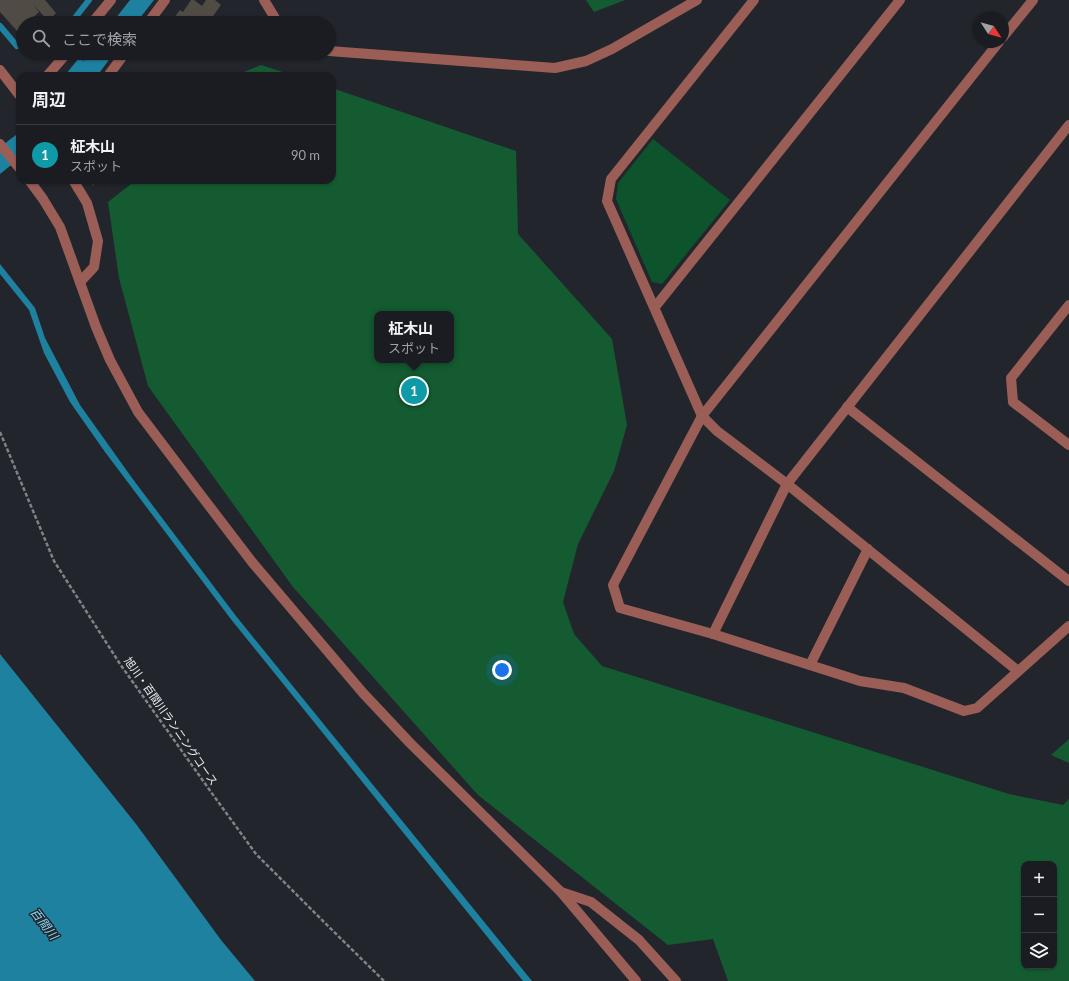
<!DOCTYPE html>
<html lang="ja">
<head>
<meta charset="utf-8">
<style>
	:root { --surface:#1a1c21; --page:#27292e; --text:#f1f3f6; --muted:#9fa1a5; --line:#383a3f; --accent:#75c0f6 }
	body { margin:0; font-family:Lato,"Noto Sans JP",sans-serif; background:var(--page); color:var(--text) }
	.controls { position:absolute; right:12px; bottom:12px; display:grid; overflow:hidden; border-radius:8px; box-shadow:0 1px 3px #0004 }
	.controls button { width:36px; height:36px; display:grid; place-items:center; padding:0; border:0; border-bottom:1px solid var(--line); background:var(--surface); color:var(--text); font:20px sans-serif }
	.compass { position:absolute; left:973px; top:12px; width:36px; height:36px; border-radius:50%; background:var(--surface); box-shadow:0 1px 3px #0004; rotate:126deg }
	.you { position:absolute; left:502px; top:670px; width:14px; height:14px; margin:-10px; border:3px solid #fff; border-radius:50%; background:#1a73e8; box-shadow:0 0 0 6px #1a73e833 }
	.badge { display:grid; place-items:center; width:26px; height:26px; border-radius:50%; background:var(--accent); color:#fff; font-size:13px; font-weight:700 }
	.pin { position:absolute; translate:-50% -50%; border:2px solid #fff; box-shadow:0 1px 4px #0006 }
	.popup { position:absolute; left:374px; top:311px; width:80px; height:52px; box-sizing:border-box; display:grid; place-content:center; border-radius:8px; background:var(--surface); filter:drop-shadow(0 1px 3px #0005); font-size:13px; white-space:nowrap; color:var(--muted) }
	.popup b { font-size:15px; color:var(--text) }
	.popup::after { content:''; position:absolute; left:50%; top:100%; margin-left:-8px; border:8px solid transparent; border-top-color:var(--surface) }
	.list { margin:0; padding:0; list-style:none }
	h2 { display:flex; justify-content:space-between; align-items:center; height:52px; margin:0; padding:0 16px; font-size:17px }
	h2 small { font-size:13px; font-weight:400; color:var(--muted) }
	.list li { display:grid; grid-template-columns:26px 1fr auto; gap:12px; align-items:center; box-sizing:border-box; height:60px; padding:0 16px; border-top:1px solid var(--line) }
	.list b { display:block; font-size:15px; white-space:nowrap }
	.list p { margin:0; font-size:13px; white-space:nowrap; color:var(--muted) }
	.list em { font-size:13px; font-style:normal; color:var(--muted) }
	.icon { flex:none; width:22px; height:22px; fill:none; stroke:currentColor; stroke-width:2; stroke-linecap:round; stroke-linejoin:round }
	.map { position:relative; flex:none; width:1069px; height:981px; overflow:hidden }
	.search { position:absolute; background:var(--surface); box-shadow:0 1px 3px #0004; left:16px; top:16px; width:320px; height:44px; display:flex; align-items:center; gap:10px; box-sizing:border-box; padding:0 14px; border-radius:22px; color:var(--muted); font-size:15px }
	.panel { position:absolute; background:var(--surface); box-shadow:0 1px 3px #0004; left:16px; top:72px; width:320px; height:112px; border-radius:12px }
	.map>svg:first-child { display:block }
	.green { fill:#0d532b }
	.forest { fill:#145b31; fill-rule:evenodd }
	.water { fill:#1e81a0 }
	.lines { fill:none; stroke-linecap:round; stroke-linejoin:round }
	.stream { stroke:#1e81a0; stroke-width:6 }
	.building { fill:#504b45 }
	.path { stroke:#7f8287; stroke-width:2.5; stroke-dasharray:4 2; stroke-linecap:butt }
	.minor { stroke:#9b5e57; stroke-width:10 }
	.labels { text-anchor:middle; stroke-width:3; stroke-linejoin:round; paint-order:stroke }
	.street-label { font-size:11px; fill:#ebedf1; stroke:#22262c }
	.water-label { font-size:12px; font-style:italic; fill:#88daf9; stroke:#22262c }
</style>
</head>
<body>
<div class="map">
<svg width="1069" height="981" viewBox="0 0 1069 981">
	<rect width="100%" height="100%" fill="#22262c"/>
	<!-- green -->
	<polygon class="green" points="653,139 730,200 662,284 652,282 616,199 618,183"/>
	<!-- forest -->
	<g class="forest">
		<polygon points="586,0 625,0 594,12"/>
		<polygon points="261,65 295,76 235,76"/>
		<path d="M332,88L516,151L518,234L612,339L627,425L614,471L578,544L563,602L574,634L602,666L1009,794L1063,805L1069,799V981H728L713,939L668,945L478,795L293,587L148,386L119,278L108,202L136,180H332ZM377,314H451V360H377ZM1024,864H1054V966H1024Z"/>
		<polygon points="1069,739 1069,763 1051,755"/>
	</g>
	<!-- water -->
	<g class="water">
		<polygon points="130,0 154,0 136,23 112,23"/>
		<polygon points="84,53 114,53 97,76 69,76 66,74 79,58 84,61 85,58 82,55"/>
		<polygon points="20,132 20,158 0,174 0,147"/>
		<polygon points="0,264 35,308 45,338 80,405 132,478 236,616 532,981 523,981 230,618 105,452 70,402 44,353 29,310 0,274"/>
		<polygon points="0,654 136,824 221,940 255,981 0,981"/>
	</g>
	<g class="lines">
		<!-- stream -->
		<g class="stream">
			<polyline points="71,23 89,0"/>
			<polyline points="0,26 17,46"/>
		</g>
	</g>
	<!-- building -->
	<g class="building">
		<polygon points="0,0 45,0 56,13 48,21 33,4 39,12 27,23 23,23 23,27 18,32 0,12"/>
		<polygon points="191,0 194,0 202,6 206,0 215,0 221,5 208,23 170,23 180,10 183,12"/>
		<polygon points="170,53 183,53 179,59"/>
		<polygon points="89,180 101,180 93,185"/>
	</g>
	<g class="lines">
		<!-- path -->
		<polyline class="path" points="0,432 54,561 120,664 211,792 256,854 325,923 384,981"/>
		<!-- minor -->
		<g class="minor">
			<polyline points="264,0 278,23"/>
			<polyline points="754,0 611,179 607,201 702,416 717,431 787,484 1018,671"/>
			<polyline points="92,23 111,0"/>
			<polyline points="148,23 165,0"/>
			<polyline points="1003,37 1033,0"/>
			<polyline points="999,42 702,416 613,585 620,608 713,634 860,681 904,688 964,711 977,708 1069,626"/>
			<polyline points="329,51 555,68 586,61 612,49 697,0"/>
			<polyline points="0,70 20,96"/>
			<polyline points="47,76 67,53"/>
			<polyline points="108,76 125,53"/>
			<polyline points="0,144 20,169"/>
			<polyline points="29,180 43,199 60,227 96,327 110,360 138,412 197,490 252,562 363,693 410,743 561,892 636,981"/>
			<polyline points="73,180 87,203 98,241 94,267 80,282"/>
			<polyline points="1069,305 1011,378 1013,402 1069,445"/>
			<polyline points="655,307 900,0"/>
			<polyline points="847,407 1069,581"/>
			<polyline points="713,634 787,484 1069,125"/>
			<polyline points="810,665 868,549"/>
			<polyline points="561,892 591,902 639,940 676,981"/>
		</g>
	</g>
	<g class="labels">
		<!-- street labels -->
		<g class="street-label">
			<text transform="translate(171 721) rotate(55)" y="4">旭川・百間川ランニングコース</text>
		</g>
		<!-- water labels -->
		<g class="water-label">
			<text transform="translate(44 924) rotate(52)" y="4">百間川</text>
		</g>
	</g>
</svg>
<div class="controls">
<button>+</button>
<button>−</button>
<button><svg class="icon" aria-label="layers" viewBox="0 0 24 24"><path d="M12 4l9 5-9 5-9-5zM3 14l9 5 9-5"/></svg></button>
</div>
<svg class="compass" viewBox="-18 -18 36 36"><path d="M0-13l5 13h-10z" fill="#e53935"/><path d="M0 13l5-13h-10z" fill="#9fa1a5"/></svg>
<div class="you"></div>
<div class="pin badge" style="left:414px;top:391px;background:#0f9aa8">1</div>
<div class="popup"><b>柾木山</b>スポット</div>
<div class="search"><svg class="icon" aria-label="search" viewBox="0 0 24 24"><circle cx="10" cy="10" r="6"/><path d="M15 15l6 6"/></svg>ここで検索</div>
<section class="panel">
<h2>周辺<small></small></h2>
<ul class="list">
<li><span class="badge" style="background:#0f9aa8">1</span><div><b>柾木山</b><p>スポット</p></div><em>90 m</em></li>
</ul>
</section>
</div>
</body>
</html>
